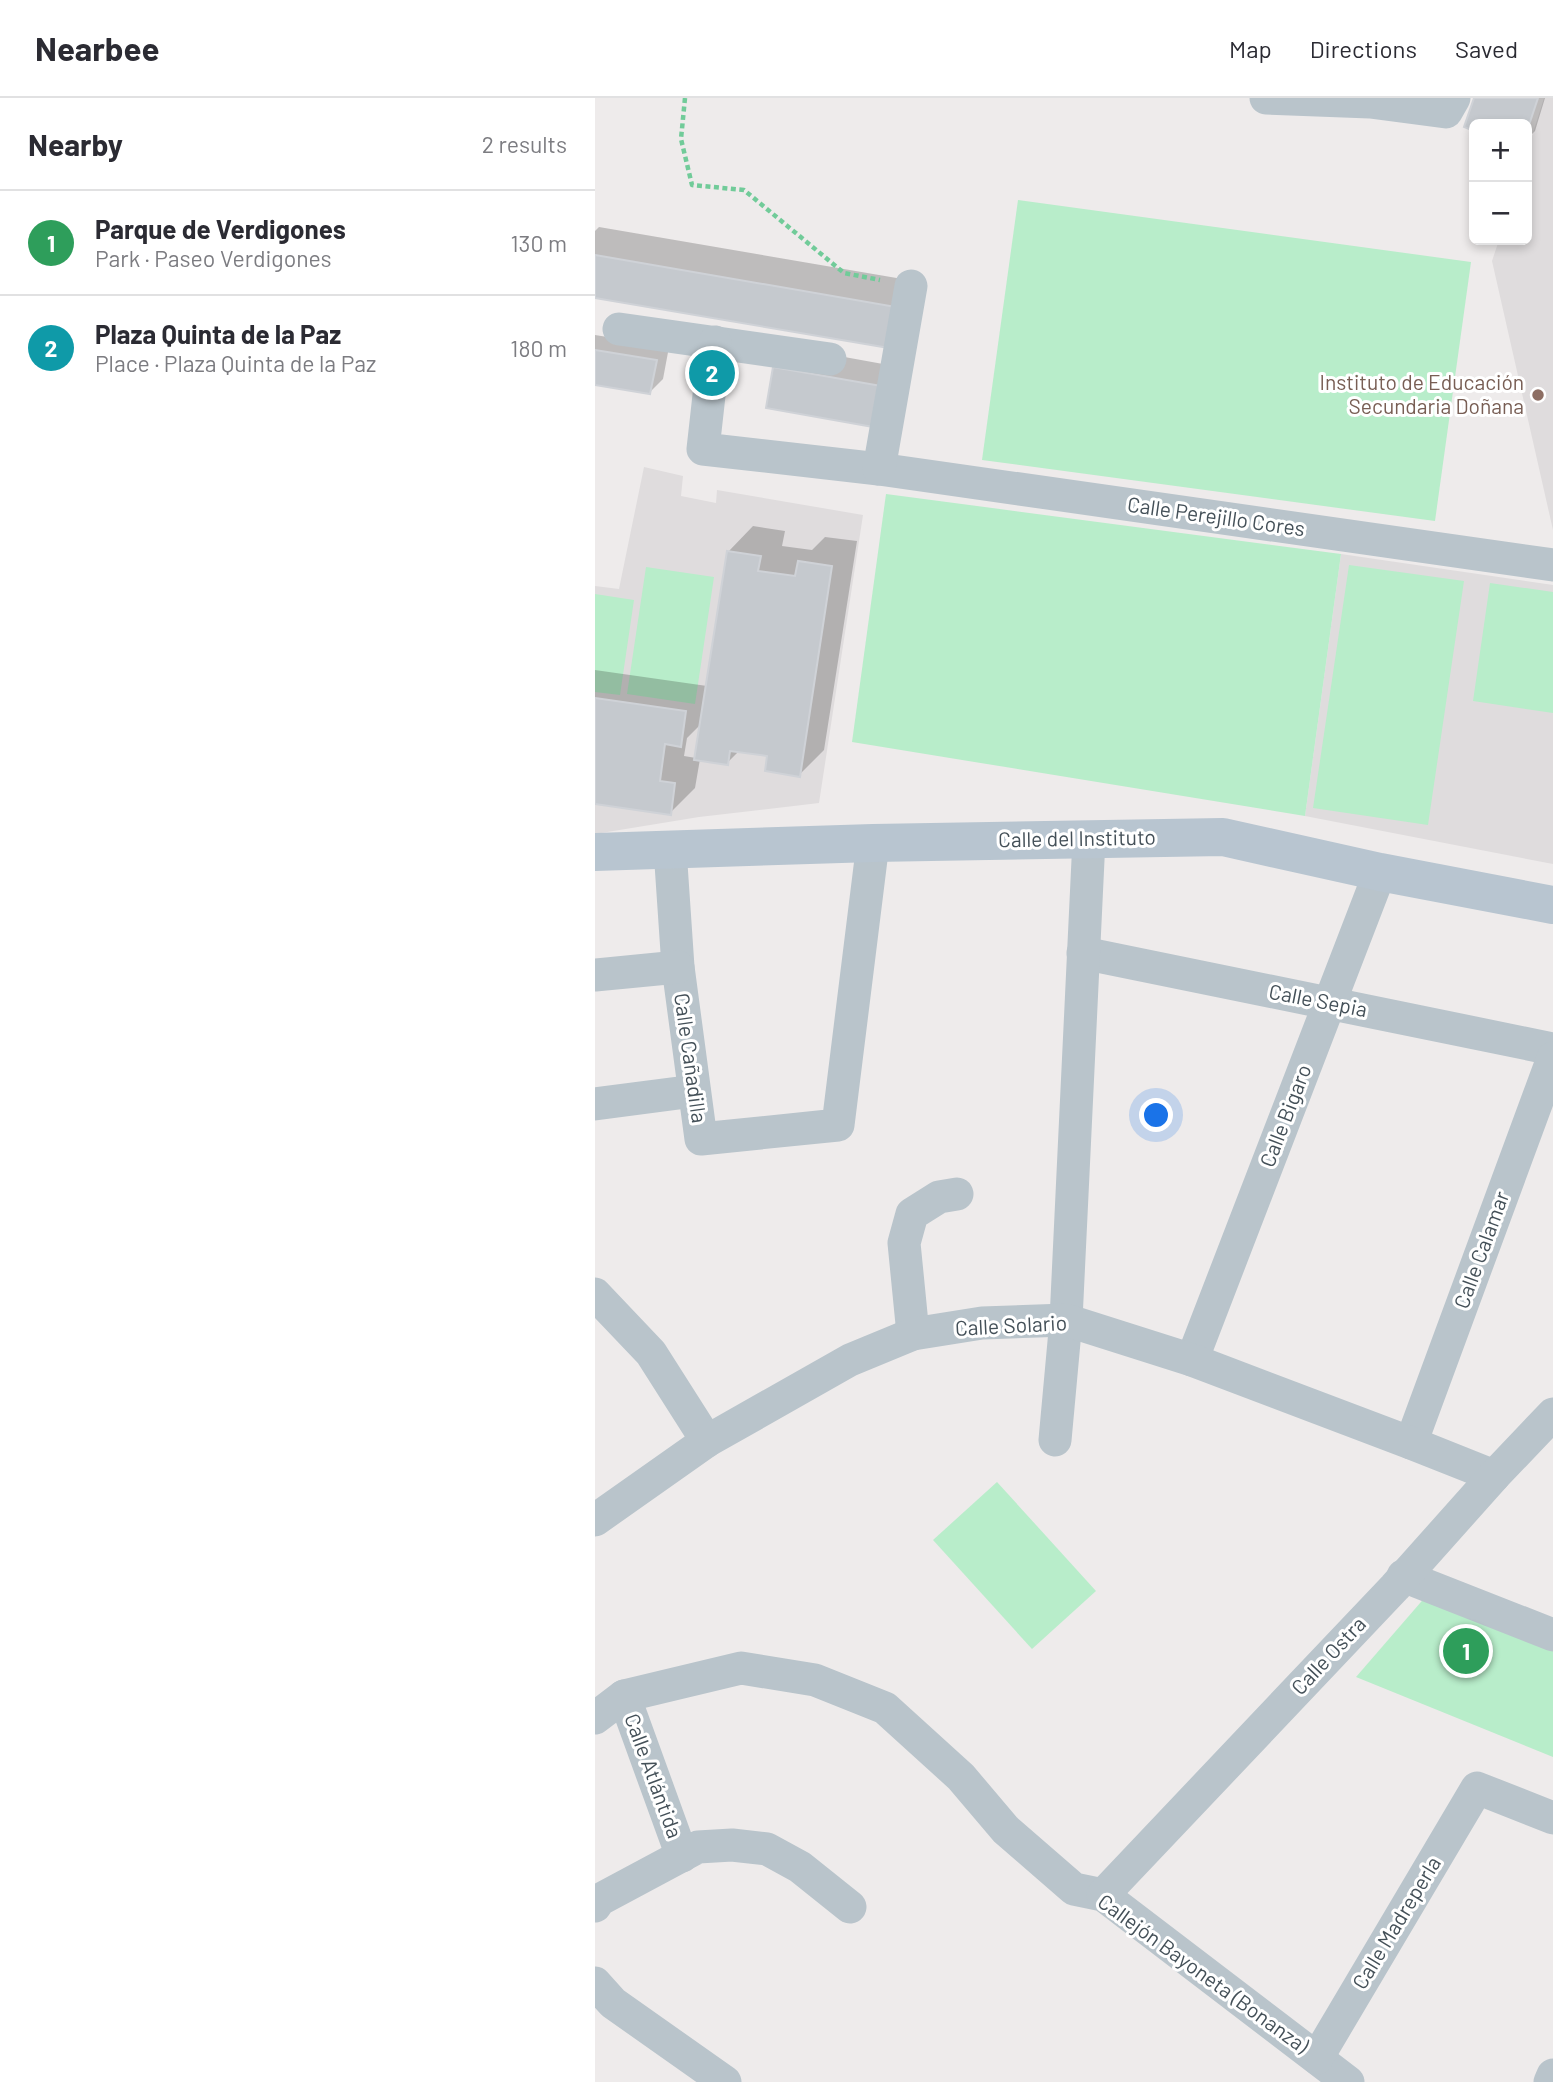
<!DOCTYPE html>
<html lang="en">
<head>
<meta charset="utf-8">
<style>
	:root { --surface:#fff; --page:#f2f2f3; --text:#2b2b33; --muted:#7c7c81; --line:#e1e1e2; --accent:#d93025 }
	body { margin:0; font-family:Barlow,sans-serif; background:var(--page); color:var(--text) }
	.controls { position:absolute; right:21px; top:21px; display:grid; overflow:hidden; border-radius:10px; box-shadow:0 4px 10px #0003 }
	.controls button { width:63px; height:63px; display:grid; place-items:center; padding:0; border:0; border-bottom:2px solid var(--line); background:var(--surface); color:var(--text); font:35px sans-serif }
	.you { position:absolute; left:562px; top:1018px; width:24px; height:24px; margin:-18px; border:5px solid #fff; border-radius:50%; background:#1a73e8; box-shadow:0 0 0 10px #1a73e833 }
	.badge { display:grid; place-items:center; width:46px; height:46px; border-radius:50%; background:var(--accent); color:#fff; font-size:23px; font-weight:700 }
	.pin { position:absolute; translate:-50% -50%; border:4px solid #fff; box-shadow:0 2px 7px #0006 }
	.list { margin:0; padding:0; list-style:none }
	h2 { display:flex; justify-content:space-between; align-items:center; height:91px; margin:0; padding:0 28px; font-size:30px }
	h2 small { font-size:23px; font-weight:400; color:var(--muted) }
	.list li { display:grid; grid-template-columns:46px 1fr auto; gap:21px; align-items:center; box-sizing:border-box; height:105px; padding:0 28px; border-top:2px solid var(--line) }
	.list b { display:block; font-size:26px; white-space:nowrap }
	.list p { margin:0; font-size:23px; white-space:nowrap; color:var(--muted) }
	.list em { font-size:23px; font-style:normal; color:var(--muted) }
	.map { position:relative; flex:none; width:958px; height:1984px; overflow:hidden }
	header { display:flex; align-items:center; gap:42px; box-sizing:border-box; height:98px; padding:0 35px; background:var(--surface); border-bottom:2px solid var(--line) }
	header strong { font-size:33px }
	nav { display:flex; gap:38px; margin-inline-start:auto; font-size:24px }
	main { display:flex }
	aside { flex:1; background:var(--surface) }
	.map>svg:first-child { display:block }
	.education { fill:#dfdcdd }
	.green { fill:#b8edca }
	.shadow { fill:#0003; fill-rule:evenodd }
	.building { fill:#c5c9ce; stroke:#cfd2d7; stroke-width:2 }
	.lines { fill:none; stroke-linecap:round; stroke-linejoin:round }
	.path { stroke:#71cb99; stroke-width:4.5; stroke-dasharray:5 3.5; stroke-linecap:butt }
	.street { stroke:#b9c4cb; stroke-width:33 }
	.secondary { stroke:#b8c5d0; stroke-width:38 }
	.education-dot { fill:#8d6e63; stroke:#fff; stroke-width:2.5 }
	.labels { text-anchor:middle; stroke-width:6; stroke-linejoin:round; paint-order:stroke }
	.education-label { font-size:21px; fill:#785e54; stroke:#fff; text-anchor:end }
	.street-label { font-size:21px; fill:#445058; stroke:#fff }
</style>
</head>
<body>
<header>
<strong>Nearbee</strong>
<nav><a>Map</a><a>Directions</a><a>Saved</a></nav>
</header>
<main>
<aside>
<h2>Nearby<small>2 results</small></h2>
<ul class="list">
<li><span class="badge" style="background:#2e9e5b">1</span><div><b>Parque de Verdigones</b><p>Park · Paseo Verdigones</p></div><em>130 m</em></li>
<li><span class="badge" style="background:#0f9aa8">2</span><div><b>Plaza Quinta de la Paz</b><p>Place · Plaza Quinta de la Paz</p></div><em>180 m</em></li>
</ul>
</aside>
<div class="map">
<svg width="958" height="1984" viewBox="0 0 958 1984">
	<rect width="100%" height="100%" fill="#eeebeb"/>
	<!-- education -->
	<g class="education">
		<polygon points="949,0 958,0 958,432 897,163 904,142 932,142 932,54"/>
		<polygon points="49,369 88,378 86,398 121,405 122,392 268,417 224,705 104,719 0,736 0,488 24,491"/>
		<polygon points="746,456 958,487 958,766 710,718"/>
	</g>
	<!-- green -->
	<g class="green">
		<polygon points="423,102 876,164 840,423 387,362"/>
		<polygon points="291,396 746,456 710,718 257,644"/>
		<polygon points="754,467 869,483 833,727 718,710"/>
		<polygon points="51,469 119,479 100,606 32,596"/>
		<polygon points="895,485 958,494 958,615 878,603"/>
		<polygon points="0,496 39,502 25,597 0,594"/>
		<polygon points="402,1384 501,1493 437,1551 338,1442"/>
		<polygon points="845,1482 958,1527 958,1659 761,1579"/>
	</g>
	<!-- shadow -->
	<g class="shadow">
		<polygon points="881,0 950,0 940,33 932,41 932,26 879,26 879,31 871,28"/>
		<polygon points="4,129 325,184 319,223 0,198 0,133"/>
		<polygon points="0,237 74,249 68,281 55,294 0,285"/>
		<polygon points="200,250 310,270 303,309 173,309"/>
		<path d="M158,428L190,433L187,448L217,452L230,439L262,443L229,652L204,677L174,657L145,652L132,665L105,661L100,690L75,715L0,704V572L112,588L133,454ZM107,625L101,660L89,658L92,640Z"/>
	</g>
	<!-- building -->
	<g class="building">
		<polygon points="879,0 943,0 932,33 932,26 879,26 879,33 869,29"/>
		<polygon points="0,157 301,209 294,250 0,200"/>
		<polygon points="0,252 62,262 55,296 0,287"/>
		<polygon points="178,269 292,289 284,330 171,310"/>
		<polygon points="132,453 166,458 163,473 200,478 203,463 237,468 205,679 170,673 172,658 135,653 133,667 99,662"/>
		<polygon points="0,600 91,613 86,649 70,646 65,683 80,685 76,717 0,706"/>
	</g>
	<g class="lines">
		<!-- path -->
		<polyline class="path" points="90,0 86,41 97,87 149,92 249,175 285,182"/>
		<!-- street -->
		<g class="street">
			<polyline points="671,0 775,4 851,14 859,0"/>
			<polyline points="24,231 235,261"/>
			<polyline points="120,244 108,351 284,371 958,467"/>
			<polyline points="284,371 316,188"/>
			<polyline points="75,751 83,869 106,1041 243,1027 278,745"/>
			<polyline points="488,855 958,951"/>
			<polyline points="0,877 83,869"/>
			<polyline points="0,1006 99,993"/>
			<polyline points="0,1196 56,1255 112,1343"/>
			<polyline points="318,1236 309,1145 317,1116 344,1099 362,1096"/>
			<polyline points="597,1262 785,774"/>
			<polyline points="460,1342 471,1222 494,741"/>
			<polyline points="816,1345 958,960"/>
			<polyline points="0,1422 112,1343 255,1262 318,1236 387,1225 471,1222 597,1262 816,1345 899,1378"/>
			<polyline points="808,1478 958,1537"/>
			<polyline points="29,1598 87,1758"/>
			<polyline points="0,1620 29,1598 146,1570 220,1582 290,1610 366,1679 411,1732 479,1791 508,1797 753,1984"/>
			<polyline points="508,1797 800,1489 899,1378 958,1316"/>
			<polyline points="0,1808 4,1802 103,1749 137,1747 172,1751 205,1769 255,1809"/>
			<polyline points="0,1885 18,1905 130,1984"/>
			<polyline points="722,1960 882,1690 958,1720"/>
			<polyline points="955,1984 958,1977"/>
		</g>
		<!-- secondary -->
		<polyline class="secondary" points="0,754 278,745 628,739 785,774 958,807"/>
	</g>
	<!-- markers -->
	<circle class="education-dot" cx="943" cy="297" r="7"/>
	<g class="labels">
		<!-- education labels -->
		<g class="education-label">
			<text x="929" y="292">Instituto de Educación<tspan x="929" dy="24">Secundaria Doñana</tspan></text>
		</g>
		<!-- street labels -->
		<g class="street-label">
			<text transform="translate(621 419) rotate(8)" y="7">Calle Perejillo Cores</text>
			<text transform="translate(482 741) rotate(-1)" y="7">Calle del Instituto</text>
			<text transform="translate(723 903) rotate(11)" y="7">Calle Sepia</text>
			<text transform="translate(95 960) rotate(82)" y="7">Calle Cañadilla</text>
			<text transform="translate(691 1018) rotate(-69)" y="7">Calle Bigaro</text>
			<text transform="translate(887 1152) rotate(-70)" y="7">Calle Calamar</text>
			<text transform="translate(416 1228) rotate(-3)" y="7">Calle Solario</text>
			<text transform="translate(734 1558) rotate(-47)" y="7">Calle Ostra</text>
			<text transform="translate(58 1678) rotate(70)" y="7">Calle Atlántida</text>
			<text transform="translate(802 1825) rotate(-59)" y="7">Calle Madreperla</text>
			<text transform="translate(608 1876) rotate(36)" y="7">Callejón Bayoneta (Bonanza)</text>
		</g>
	</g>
</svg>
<div class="controls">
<button>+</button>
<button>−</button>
</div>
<div class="you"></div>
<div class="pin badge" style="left:871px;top:1553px;background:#2e9e5b">1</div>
<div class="pin badge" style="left:117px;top:275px;background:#0f9aa8">2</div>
</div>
</main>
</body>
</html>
